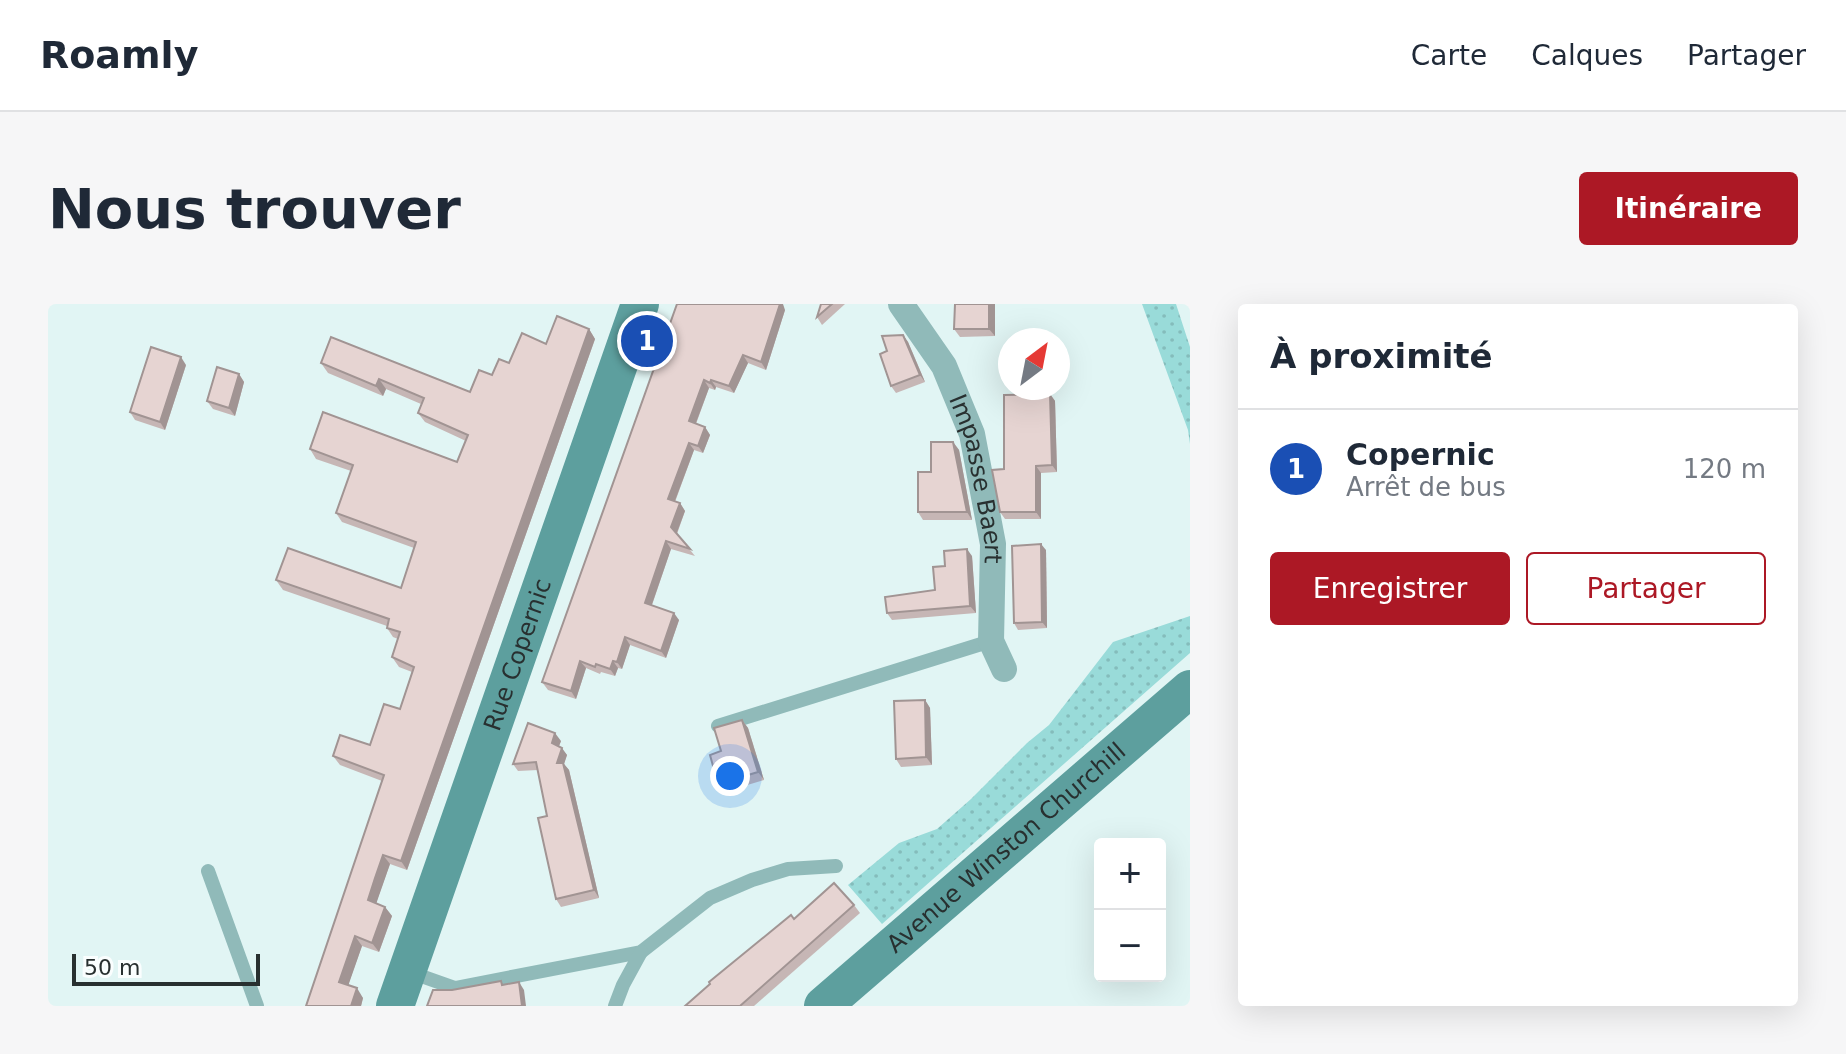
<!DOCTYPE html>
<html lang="fr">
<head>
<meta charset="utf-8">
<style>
	:root { --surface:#fff; --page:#f6f6f7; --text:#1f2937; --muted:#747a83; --line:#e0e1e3; --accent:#ac1825 }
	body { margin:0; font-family:"DejaVu Sans",sans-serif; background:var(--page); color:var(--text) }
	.controls { position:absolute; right:24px; bottom:24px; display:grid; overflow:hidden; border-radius:8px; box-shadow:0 8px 32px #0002 }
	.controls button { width:72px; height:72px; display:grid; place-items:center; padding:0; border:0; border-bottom:2px solid var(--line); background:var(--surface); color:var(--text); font:40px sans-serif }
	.compass { position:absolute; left:950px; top:24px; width:72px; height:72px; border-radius:50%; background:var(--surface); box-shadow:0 8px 32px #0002; rotate:32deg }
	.scale { position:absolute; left:24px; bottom:20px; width:188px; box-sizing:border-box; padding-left:8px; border:4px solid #283030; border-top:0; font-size:22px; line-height:28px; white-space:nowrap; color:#283030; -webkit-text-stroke:6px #fafefe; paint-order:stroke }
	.you { position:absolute; left:682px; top:472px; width:28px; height:28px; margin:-20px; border:6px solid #fff; border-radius:50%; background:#1a73e8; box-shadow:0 0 0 12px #1a73e833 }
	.badge { display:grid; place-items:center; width:52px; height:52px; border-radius:50%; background:var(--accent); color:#fff; font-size:26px; font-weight:700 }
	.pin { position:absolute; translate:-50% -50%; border:4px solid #fff; box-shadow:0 2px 8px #0006 }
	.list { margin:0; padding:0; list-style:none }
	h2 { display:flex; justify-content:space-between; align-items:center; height:104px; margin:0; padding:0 32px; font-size:34px }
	h2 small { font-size:26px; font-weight:400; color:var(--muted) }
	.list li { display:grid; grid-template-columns:52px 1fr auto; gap:24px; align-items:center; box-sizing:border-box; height:120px; padding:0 32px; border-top:2px solid var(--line) }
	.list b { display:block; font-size:30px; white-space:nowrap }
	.list p { margin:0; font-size:26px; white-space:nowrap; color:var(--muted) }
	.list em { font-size:26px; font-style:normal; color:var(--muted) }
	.actions { display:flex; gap:16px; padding:24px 32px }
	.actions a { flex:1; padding:18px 0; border:2px solid var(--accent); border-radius:8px; text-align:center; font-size:28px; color:var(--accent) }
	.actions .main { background:var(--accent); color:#fff }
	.map { position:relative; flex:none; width:1142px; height:702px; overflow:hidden; border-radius:8px }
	header { display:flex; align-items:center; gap:48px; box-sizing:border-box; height:112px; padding:0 40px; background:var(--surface); border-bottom:2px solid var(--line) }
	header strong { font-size:38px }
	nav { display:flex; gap:44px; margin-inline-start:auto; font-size:28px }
	.intro { display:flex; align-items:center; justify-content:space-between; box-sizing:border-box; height:192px; padding:0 48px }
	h1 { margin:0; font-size:56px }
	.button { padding:20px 36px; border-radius:8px; background:var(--accent); color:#fff; font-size:28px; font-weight:700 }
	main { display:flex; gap:48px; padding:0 48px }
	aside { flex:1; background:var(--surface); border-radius:8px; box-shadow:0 8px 32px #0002 }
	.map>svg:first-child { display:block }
	.green { fill:url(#green-dots) }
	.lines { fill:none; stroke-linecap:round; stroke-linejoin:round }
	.lane { stroke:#90bab9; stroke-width:14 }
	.street { stroke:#90bab9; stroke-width:26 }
	.secondary { stroke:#5d9f9e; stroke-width:38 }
	.wall { fill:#c6b6b5 }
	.shaded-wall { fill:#a19493 }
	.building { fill:#e6d4d2; stroke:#a19493; stroke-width:2 }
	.labels { text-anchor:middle; stroke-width:6; stroke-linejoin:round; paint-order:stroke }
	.street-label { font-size:24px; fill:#283030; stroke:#fafefe }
</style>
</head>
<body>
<header>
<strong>Roamly</strong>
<nav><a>Carte</a><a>Calques</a><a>Partager</a></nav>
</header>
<div class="intro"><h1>Nous trouver</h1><a class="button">Itinéraire</a></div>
<main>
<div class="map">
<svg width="1142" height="702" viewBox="0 0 1142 702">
	<defs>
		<pattern id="green-dots" width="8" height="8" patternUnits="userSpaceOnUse" patternTransform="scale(2)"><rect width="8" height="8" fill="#99dbd9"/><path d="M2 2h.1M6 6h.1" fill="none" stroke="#84bcbb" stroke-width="1.8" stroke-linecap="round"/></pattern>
	</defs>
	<rect width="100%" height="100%" fill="#e1f5f4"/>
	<!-- green -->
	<g class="green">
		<polygon points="1094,0 1128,0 1142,43 1142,140 1140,126"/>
		<polygon points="1142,312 1142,349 834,620 800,581 851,539 889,525 923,495 979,439 1001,421 1065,338"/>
	</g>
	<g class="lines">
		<!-- lane -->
		<g class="lane">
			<polyline points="670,422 943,337"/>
			<polyline points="160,567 209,702"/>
			<polyline points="359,667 407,684 593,648 662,594 704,576 740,565 788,562"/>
			<polyline points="567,702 575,681 593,648"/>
		</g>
		<!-- street -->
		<path class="street" id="s1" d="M853,0L896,62L924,130L945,240L943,337L956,365"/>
		<!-- secondary -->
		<g class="secondary">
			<path id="s2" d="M347,702L592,0"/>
			<path id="s3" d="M775,702L1142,385"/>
		</g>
	</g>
	<!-- wall -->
	<g class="wall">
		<polygon points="629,0 737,6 718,66 700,59 686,89 668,83 667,86 661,84 648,120 657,123 662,131 655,149 646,146 627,198 632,199 637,207 629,230 647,252 623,245 604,301 631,316 618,354 582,341 574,365 570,364 567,372 553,368 552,370 538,364 528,395 500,386 494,378"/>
		<polygon points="773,0 797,0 774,21 769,13"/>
		<polygon points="907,0 947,0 947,32 912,33 906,25"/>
		<polygon points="541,25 547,35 359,566 342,560 328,599 337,603 344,612 331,648 314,642 300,681 315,694 313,702 258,702 334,477 292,461 285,452 322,441 352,405 364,368 351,363 344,353 350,335 345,333 339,324 339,322 235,286 228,276 353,284 366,244 294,218 288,209 303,167 268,155 262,145 409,158 418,137 377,118 370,109 373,100 338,85 335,92 280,69 273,59 422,88 461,59 498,40"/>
		<polygon points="855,31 860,38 877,78 848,89 843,82 839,47"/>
		<polygon points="138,61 117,126 87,116 82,108"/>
		<polygon points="191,70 196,78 187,112 165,105 159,97"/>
		<polygon points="1002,90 1007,97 1009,168 993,169 993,215 957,215 952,208 956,165"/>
		<polygon points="905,138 911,146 924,216 875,216 870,208 883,168"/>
		<polygon points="998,246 999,324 970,326 966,319"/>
		<polygon points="924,252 928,309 844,316 839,309 887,286 897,262"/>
		<polygon points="877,396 882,404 884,461 853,463 848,455"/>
		<polygon points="694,416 700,424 716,476 676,488 670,480 673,447"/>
		<polygon points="513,437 511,442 519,451 516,460 521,466 551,594 513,603 508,595 499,512 490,466 470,467 465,460"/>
		<polygon points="806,601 812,609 706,702 637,702 746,615"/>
	</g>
	<!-- shaded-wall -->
	<g class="shaded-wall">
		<polygon points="732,0 735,0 737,6 718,66 713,58"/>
		<polygon points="941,0 947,0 947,32 941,25"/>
		<polygon points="541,25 547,35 359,566 353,557"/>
		<polygon points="855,31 860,38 877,78 872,71"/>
		<polygon points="695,51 700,59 686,89 681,82"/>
		<polygon points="133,53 138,61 117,126 112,118"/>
		<polygon points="191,70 196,78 187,112 181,104"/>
		<polygon points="331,75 338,85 335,92 328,82"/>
		<polygon points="656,76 661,84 646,124 641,117"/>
		<polygon points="663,76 668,83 667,86 662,79"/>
		<polygon points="1002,90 1007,97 1009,168 1004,161"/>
		<polygon points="657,123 662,131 655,149 650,142"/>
		<polygon points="905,138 911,146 924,216 919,208"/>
		<polygon points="641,139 646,146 625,202 620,195"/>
		<polygon points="988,162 993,169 993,215 988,208"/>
		<polygon points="632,199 637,207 628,231 623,223"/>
		<polygon points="618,237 623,245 602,306 597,299"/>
		<polygon points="993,240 998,246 999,324 994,318"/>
		<polygon points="919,245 924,252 928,309 922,302"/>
		<polygon points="626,309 631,316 618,354 613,347"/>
		<polygon points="577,333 582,341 574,365 569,358"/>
		<polygon points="532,357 538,364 528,395 523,387"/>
		<polygon points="565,357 570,364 567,372 562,365"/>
		<polygon points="877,396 882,404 884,461 878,453"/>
		<polygon points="694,416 700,424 716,476 710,468"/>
		<polygon points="507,429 513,437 509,447 504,439"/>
		<polygon points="514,444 519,451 516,460 521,466 551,594 546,586 509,459"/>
		<polygon points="335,551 342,560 326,606 320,596"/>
		<polygon points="337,603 344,612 331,648 324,639"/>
		<polygon points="307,632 314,642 298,688 291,678"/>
		<polygon points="471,678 476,686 478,702 474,702"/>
		<polygon points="309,684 315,694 313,702 303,702"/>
	</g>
	<!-- building -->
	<g class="building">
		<polygon points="629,0 732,0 713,58 695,51 681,82 663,76 662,79 656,76 641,117 657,123 650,142 641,139 620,195 632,199 623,223 642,245 618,237 597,299 626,309 613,347 577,333 569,358 565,357 562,365 548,360 547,363 532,357 523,387 494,378"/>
		<polygon points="773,0 784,0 769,13"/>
		<polygon points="907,0 941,0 941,25 906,25"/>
		<polygon points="509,12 541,25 353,557 335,551 327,574 320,596 337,603 324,639 307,632 291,678 309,684 303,702 258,702 336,471 285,452 292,431 322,441 336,400 352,405 366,363 344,353 352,328 339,324 341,315 228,276 240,244 353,284 368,238 288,209 305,161 262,145 275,108 409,158 420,131 370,109 376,94 331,75 328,82 273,59 283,33 422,88 431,66 444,71 451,55 461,59 474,29 498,40"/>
		<polygon points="855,31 872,71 843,82 832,50 839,47 834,32"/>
		<polygon points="103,43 133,53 112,118 82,108"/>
		<polygon points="169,63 191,70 181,104 159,97"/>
		<polygon points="1002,90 1004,161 988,162 988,208 952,208 944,166 956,165 956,91"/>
		<polygon points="883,138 905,138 919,208 870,208 870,168 883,168"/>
		<polygon points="993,240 994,318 966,319 964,242"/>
		<polygon points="919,245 922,302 839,309 837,293 887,286 885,263 897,262 896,247"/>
		<polygon points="877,396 878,453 848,455 846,397"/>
		<polygon points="694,416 710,468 670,480 662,451 673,447 666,424"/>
		<polygon points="480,419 507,429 504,439 514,444 509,459 515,459 546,586 508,595 490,514 499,512 488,458 465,460"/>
		<polygon points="786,579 806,601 692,702 637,702 662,680 661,678 743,611 746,615"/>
		<polygon points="453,677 454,681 471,678 474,702 379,702 385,686 404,686"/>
	</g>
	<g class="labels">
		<!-- street labels -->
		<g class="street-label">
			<text dy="8" stroke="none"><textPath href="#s1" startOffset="194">Impasse Baert</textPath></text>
			<text dy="8" stroke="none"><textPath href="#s2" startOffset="372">Rue Copernic</textPath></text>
			<text dy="8" stroke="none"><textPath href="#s3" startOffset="242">Avenue Winston Churchill</textPath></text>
		</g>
	</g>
</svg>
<div class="controls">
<button>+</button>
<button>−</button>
</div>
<svg class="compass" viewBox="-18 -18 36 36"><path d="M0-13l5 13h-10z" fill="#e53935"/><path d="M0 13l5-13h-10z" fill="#747a83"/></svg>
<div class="scale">50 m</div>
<div class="you"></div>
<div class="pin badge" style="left:599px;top:37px;background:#1a4fb4">1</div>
</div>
<aside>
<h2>À proximité<small></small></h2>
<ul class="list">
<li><span class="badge" style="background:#1a4fb4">1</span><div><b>Copernic</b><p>Arrêt de bus</p></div><em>120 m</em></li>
</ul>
<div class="actions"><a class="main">Enregistrer</a><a>Partager</a></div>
</aside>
</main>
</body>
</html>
